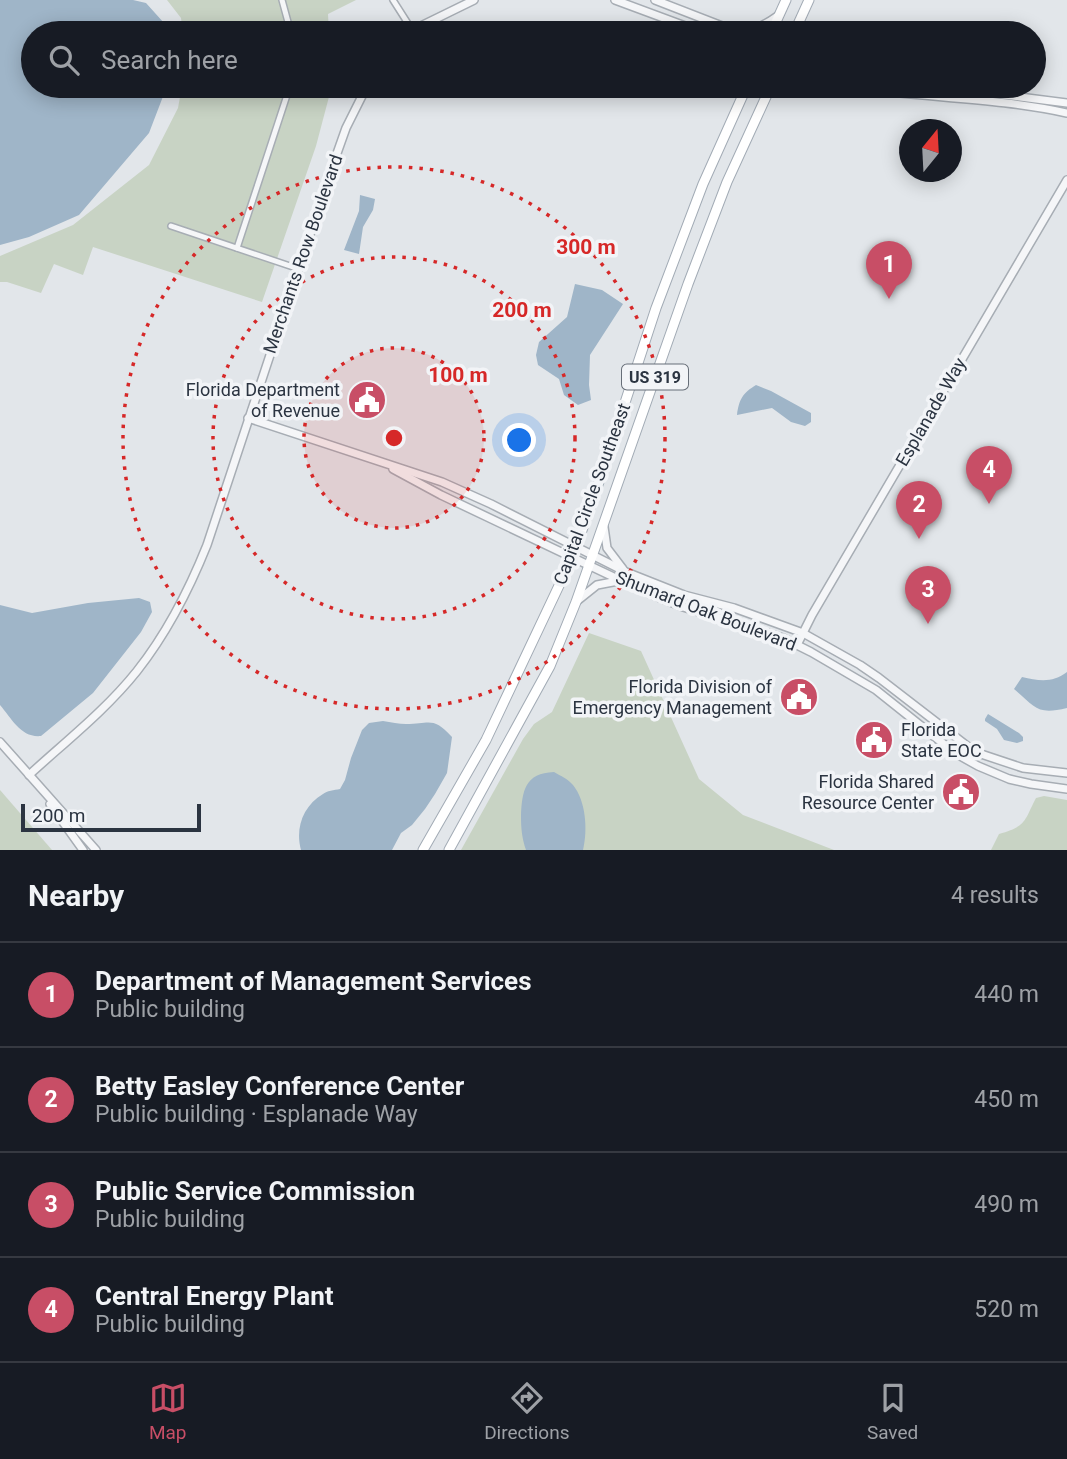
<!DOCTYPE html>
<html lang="en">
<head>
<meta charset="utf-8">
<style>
	:root { --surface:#171b24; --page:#20242c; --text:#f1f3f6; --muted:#9ea1a6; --line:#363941; --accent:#c84e66 }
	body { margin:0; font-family:Roboto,sans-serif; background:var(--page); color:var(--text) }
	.compass { position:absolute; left:899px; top:119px; width:63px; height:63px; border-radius:50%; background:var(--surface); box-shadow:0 4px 18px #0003; rotate:18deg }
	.scale { position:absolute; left:21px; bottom:18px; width:180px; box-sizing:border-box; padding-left:7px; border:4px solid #2b3441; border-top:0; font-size:19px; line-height:24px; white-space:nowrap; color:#2b3441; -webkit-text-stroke:5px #f2f4f7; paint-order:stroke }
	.you { position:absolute; left:520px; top:441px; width:24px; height:24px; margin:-18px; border:5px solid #fff; border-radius:50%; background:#1a73e8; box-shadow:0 0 0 10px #1a73e833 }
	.badge { display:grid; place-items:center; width:46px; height:46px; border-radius:50%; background:var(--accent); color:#fff; font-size:23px; font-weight:700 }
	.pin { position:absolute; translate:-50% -58px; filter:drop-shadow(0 2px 4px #0008) }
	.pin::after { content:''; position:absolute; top:37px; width:24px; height:21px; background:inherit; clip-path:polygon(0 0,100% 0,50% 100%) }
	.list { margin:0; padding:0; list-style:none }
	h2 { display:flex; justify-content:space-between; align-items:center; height:91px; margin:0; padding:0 28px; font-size:30px }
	h2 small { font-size:23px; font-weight:400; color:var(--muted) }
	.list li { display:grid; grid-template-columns:46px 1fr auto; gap:21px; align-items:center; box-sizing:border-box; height:105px; padding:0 28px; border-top:2px solid var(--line) }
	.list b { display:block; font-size:26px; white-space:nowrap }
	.list p { margin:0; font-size:23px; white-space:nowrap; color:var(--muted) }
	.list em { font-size:23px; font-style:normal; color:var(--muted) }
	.icon { flex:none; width:38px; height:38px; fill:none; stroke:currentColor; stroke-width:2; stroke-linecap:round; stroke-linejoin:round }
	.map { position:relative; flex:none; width:1067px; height:850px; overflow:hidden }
	.search { position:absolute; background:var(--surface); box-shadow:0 4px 18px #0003; left:21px; right:21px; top:21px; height:77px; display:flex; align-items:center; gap:18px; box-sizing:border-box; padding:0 24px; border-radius:38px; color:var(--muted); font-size:26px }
	.sheet { height:511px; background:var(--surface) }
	nav { display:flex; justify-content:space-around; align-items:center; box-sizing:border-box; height:98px; border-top:2px solid var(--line); background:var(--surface); font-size:19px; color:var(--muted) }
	nav a { display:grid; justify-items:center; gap:4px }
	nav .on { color:var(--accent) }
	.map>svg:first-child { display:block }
	.green { fill:#c8d3c4 }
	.water { fill:#9fb5c8 }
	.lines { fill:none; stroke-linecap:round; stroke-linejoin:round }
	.minor-casing { stroke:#a7adb4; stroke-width:8 }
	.tertiary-casing { stroke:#a7adb4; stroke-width:10 }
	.primary-casing { stroke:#a2abb5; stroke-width:11 }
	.minor { stroke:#f5f6f8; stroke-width:5 }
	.tertiary { stroke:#f5f6f8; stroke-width:7 }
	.primary { stroke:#fff; stroke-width:9 }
	.ring { fill:none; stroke:#d62828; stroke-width:3.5; stroke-dasharray:3.5 7 }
	.labels { text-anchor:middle; stroke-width:7; stroke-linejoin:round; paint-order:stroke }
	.shield { fill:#f2f4f7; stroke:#676e78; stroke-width:2 }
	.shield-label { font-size:16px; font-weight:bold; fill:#2b3441 }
	.street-label { font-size:18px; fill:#2b3441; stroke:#f2f4f7 }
	.poi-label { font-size:18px; fill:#2b3441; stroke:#f2f4f7; text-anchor:end }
	.centre { fill:#d62828; stroke:#f2f4f7; stroke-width:3.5 }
	.ring-label { font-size:21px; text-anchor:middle; font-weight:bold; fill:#d62828; stroke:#f2f4f7; stroke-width:7; stroke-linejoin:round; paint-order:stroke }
</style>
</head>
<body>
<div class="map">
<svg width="1067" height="850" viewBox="0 0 1067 850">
	<rect width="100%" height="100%" fill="#e2e6ea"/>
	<!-- green -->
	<g class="green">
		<polygon points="167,0 356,0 328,14 329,33 183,33 181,18"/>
		<polygon points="182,86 330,86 330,93 316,146 262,302 93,247 83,275 54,264 41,293 7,282 0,282 0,256 73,225 149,165 178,108"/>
		<polygon points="589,633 641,651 699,779 743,815 834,850 461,850 523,739 534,724 552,712"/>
		<polygon points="0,790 52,850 0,850"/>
		<path d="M1044,796L1067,800V850H991L999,834C1027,826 1024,821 1036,798Z"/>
	</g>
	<!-- water -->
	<g class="water">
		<polygon points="0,0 133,0 146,3 173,33 33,33 33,86 167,86 149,133 79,215 29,237 0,245"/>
		<polygon points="360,195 375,199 373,210 363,227 359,254 344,250 359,211"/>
		<polygon points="575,284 602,290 623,304 590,355 589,385 591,400 578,405 564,395 559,379 538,365 536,355 539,342 567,317"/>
		<path d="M756,385L771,391L811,413V422L805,426L791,422L772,408L737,415C739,399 743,393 756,385Z"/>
		<path d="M139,598L150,602L152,612L141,632L93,693L41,736C21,738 12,719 0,705V605L32,613L88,603Z"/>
		<path d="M1067,672V708C1037,715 1036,708 1014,689L1022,677C1039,681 1053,683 1067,672Z"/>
		<polygon points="988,714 1019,733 1023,737 1023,741 1017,743 1004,740 997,729 985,721 985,719"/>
		<path d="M383,721C391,722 399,724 406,724C430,724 433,716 452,737L447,773L435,794L425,809L412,825L401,833L392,850H301C295,828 303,806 323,794C327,791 334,790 340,789L345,780L351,758L362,730L369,723Z"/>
		<path d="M554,772C561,776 568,779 573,785C586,801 588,830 583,850H526C522,838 521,829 521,816C522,791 525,773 554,772Z"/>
	</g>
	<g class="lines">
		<defs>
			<g id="minor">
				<polyline points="282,0 291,33"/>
				<polyline points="393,0 414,33"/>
				<polyline points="171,226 299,269"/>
				<polyline points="237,248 290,86"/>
			</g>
			<g id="tertiary">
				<polyline points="615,0 704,33"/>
				<polyline points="655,0 740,33"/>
				<path d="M737,32C754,31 765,25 779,15"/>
				<polyline points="414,33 423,25 474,0"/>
				<path d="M845,86C919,98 994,97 1067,113"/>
				<polyline points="934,86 1067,103"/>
				<polyline points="248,418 442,482 491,504 626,572 684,595 734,608 803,633 860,665 879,678 975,752 1023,768 1067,773"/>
				<polyline points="393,469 441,495 643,591 683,607 783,638 811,652 876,690 955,753 978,766 1009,779 1031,784 1067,789"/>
				<polyline points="604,527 607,548 623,569"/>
				<polyline points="577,601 597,585 618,581"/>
				<polyline points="797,645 812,615 1067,180"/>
				<polyline points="0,742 96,850"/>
				<path d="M29,775C65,742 106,710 137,671C167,633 189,590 207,545L335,159L346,128L367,86"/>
				<polyline points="50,804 83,850"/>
			</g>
			<g id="primary">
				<polyline points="771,33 786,0"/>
				<polyline points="794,33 809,0"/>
				<polyline points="423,850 486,740 573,556 600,479 656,308 703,184 747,86"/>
				<polyline points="449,850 550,666 576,602 688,284 727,182 771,86"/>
			</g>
		</defs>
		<!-- minor casing -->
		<use href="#minor" class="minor-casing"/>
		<!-- tertiary casing -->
		<use href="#tertiary" class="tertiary-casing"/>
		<!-- primary casing -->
		<use href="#primary" class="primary-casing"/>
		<!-- minor -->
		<use href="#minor" class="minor"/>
		<!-- tertiary -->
		<use href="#tertiary" class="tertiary"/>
		<!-- primary -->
		<use href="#primary" class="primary"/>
	</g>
	<!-- distance rings -->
	<circle cx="394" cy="438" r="90" fill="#d62828" fill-opacity=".12"/>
	<g class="ring">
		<circle cx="394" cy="438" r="90"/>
		<circle cx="394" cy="438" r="181"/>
		<circle cx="394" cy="438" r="271"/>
	</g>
	<!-- icons -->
	<defs>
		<symbol id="civic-disc" viewBox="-11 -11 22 22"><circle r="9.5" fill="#c84e66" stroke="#f2f4f7"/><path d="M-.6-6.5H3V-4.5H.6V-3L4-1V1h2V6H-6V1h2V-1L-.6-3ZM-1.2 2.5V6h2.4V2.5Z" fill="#fff"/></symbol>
	</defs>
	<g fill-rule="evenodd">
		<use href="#civic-disc" x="345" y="378" width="44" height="44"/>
		<use href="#civic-disc" x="777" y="675" width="44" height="44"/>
		<use href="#civic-disc" x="852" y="718" width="44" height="44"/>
		<use href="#civic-disc" x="939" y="770" width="44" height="44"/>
	</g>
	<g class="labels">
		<!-- shield labels -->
		<rect class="shield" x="622" y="364.5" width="66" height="25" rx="5"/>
		<g class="shield-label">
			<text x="655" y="383">US 319</text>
		</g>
		<!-- street labels -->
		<g class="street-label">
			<text transform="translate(303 254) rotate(-71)" y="6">Merchants Row Boulevard</text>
			<text transform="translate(931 412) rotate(-60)" y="6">Esplanade Way</text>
			<text transform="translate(592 494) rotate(-70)" y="6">Capital Circle Southeast</text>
			<text transform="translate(706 611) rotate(21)" y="6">Shumard Oak Boulevard</text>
		</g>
		<!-- poi labels -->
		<g class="poi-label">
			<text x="340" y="396">Florida Department<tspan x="340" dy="21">of Revenue</tspan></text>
			<text x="772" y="693">Florida Division of<tspan x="772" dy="21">Emergency Management</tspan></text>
			<text x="901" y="736" text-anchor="start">Florida<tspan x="901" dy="21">State EOC</tspan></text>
			<text x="934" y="788">Florida Shared<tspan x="934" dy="21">Resource Center</tspan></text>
		</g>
	</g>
	<circle cx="394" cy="438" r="10" class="centre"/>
	<g class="ring-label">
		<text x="586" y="254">300 m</text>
		<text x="522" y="317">200 m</text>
		<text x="458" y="382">100 m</text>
	</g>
</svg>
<svg class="compass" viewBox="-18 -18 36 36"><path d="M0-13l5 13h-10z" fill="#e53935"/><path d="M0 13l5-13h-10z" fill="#9ea1a6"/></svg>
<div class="scale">200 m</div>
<div class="you"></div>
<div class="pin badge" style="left:889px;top:299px">1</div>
<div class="pin badge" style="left:919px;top:539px">2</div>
<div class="pin badge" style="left:928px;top:624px">3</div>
<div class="pin badge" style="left:989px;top:504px">4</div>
<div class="search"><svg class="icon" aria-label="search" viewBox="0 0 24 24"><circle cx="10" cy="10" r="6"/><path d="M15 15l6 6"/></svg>Search here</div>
</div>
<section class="sheet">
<h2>Nearby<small>4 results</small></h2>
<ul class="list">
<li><span class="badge">1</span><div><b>Department of Management Services</b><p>Public building</p></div><em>440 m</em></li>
<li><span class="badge">2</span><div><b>Betty Easley Conference Center</b><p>Public building · Esplanade Way</p></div><em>450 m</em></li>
<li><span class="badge">3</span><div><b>Public Service Commission</b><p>Public building</p></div><em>490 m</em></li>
<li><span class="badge">4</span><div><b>Central Energy Plant</b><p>Public building</p></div><em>520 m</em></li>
</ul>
</section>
<nav>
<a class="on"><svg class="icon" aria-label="map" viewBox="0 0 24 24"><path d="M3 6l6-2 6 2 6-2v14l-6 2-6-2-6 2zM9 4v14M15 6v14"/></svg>Map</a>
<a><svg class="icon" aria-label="directions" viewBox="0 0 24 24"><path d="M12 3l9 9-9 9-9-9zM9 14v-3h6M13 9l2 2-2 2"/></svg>Directions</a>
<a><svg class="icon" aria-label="saved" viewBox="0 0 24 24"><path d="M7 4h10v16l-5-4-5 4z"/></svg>Saved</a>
</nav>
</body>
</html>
